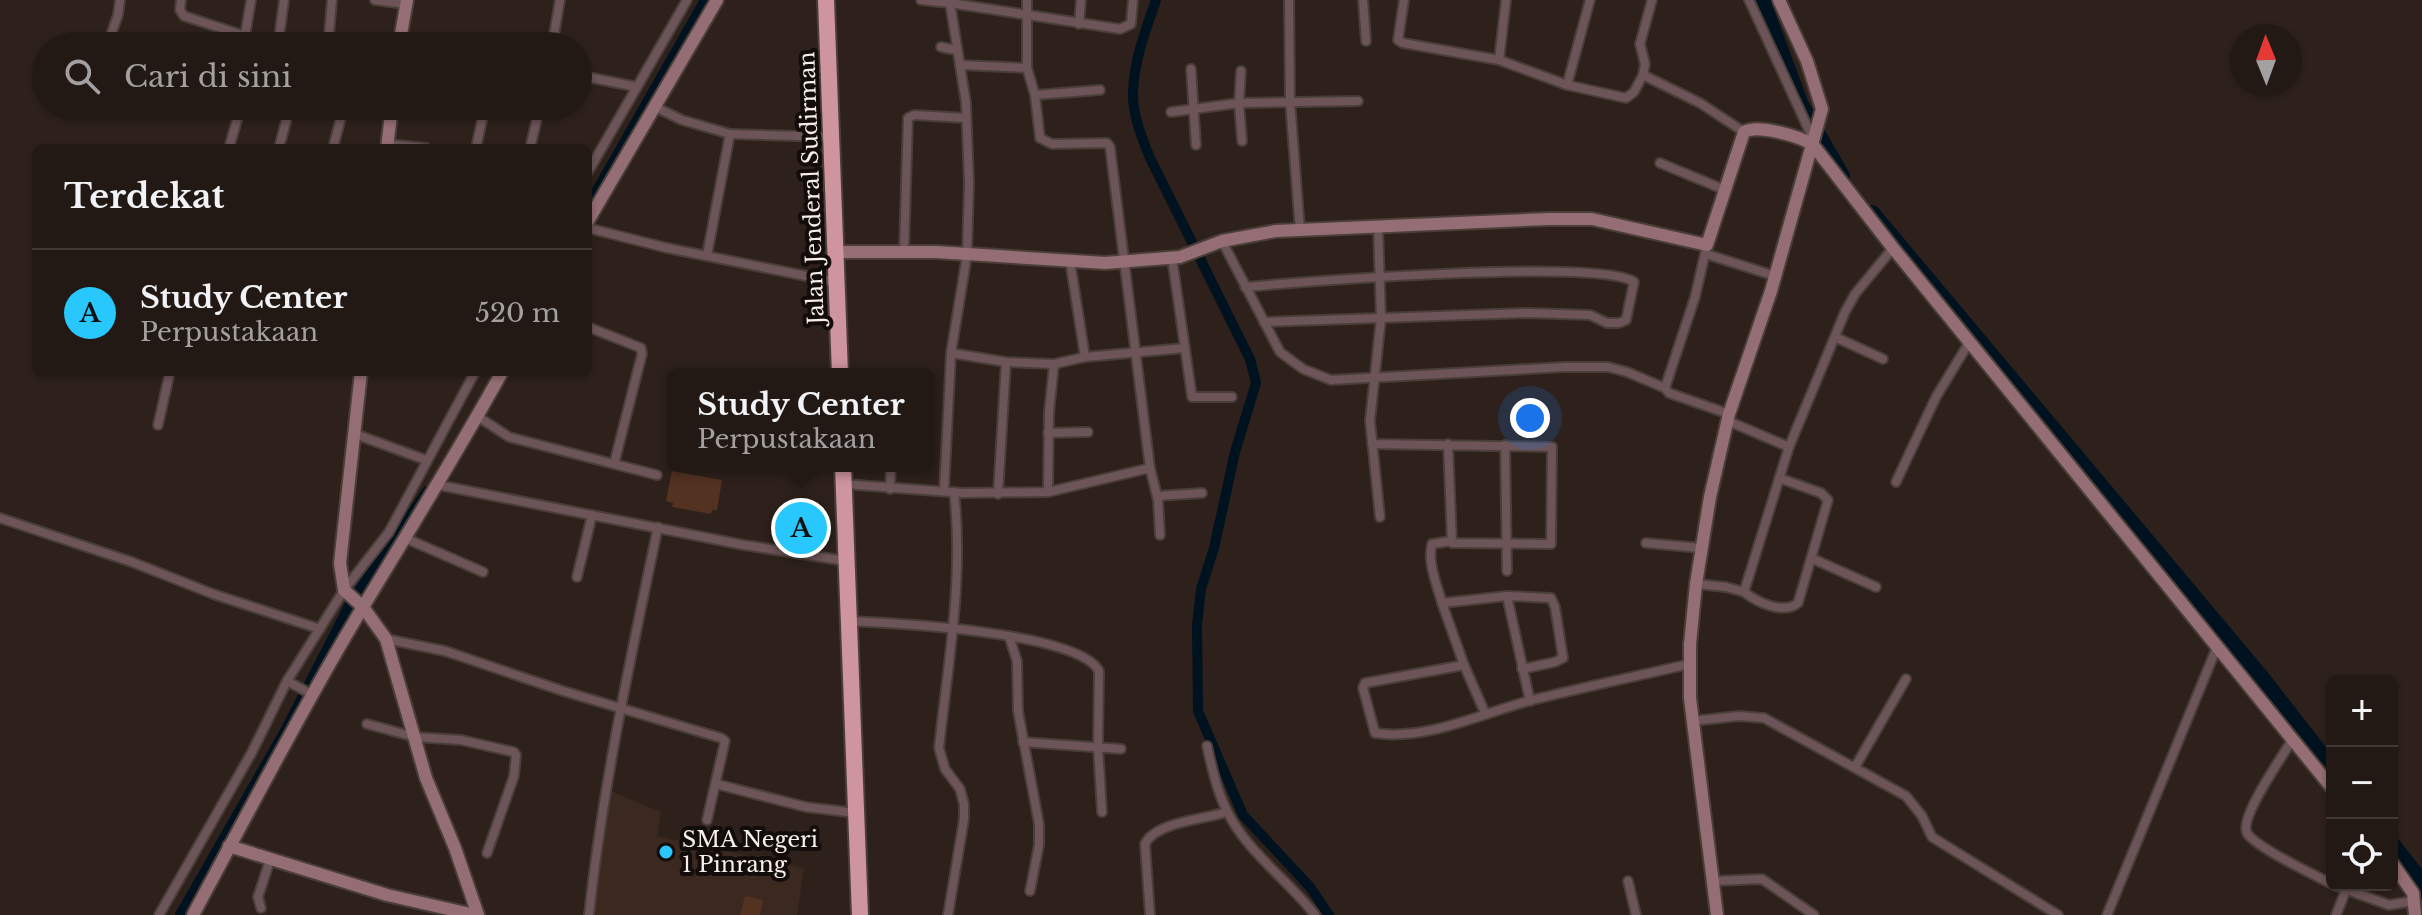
<!DOCTYPE html>
<html lang="id">
<head>
<meta charset="utf-8">
<style>
	:root { --surface:#221914; --page:#2a221d; --text:#f1f3f6; --muted:#a2a0a0; --line:#3f3834; --accent:#28c8ff }
	body { margin:0; font-family:"Libre Baskerville",serif; background:var(--page); color:var(--text) }
	.controls { position:absolute; right:24px; bottom:24px; display:grid; overflow:hidden; border-radius:12px; box-shadow:0 2px 6px #0004 }
	.controls button { width:72px; height:72px; display:grid; place-items:center; padding:0; border:0; border-bottom:2px solid var(--line); background:var(--surface); color:var(--text); font:40px sans-serif }
	.compass { position:absolute; left:2230px; top:24px; width:72px; height:72px; border-radius:50%; background:var(--surface); box-shadow:0 2px 6px #0004; rotate:359deg }
	.you { position:absolute; left:1530px; top:418px; width:28px; height:28px; margin:-20px; border:6px solid #fff; border-radius:50%; background:#1a73e8; box-shadow:0 0 0 12px #1a73e833 }
	.badge { display:grid; place-items:center; width:52px; height:52px; border-radius:50%; background:var(--accent); color:#111; font-size:26px; font-weight:700 }
	.pin { position:absolute; translate:-50% -50%; border:4px solid #fff; box-shadow:0 2px 8px #0006 }
	.popup { position:absolute; left:667px; top:368px; width:268px; height:104px; box-sizing:border-box; display:grid; place-content:center; border-radius:12px; background:var(--surface); filter:drop-shadow(0 2px 6px #0005); font-size:26px; white-space:nowrap; color:var(--muted) }
	.popup b { font-size:30px; color:var(--text) }
	.popup::after { content:''; position:absolute; left:50%; top:100%; margin-left:-16px; border:16px solid transparent; border-top-color:var(--surface) }
	.list { margin:0; padding:0; list-style:none }
	h2 { display:flex; justify-content:space-between; align-items:center; height:104px; margin:0; padding:0 32px; font-size:34px }
	h2 small { font-size:26px; font-weight:400; color:var(--muted) }
	.list li { display:grid; grid-template-columns:52px 1fr auto; gap:24px; align-items:center; box-sizing:border-box; height:128px; padding:0 32px; border-top:2px solid var(--line) }
	.list b { display:block; font-size:30px; white-space:nowrap }
	.list p { margin:0; font-size:26px; white-space:nowrap; color:var(--muted) }
	.list em { font-size:26px; font-style:normal; color:var(--muted) }
	.icon { flex:none; width:44px; height:44px; fill:none; stroke:currentColor; stroke-width:2; stroke-linecap:round; stroke-linejoin:round }
	.map { position:relative; flex:none; width:2422px; height:915px; overflow:hidden }
	.search { position:absolute; background:var(--surface); box-shadow:0 2px 6px #0004; left:32px; top:32px; width:560px; height:88px; display:flex; align-items:center; gap:20px; box-sizing:border-box; padding:0 28px; border-radius:44px; color:var(--muted); font-size:30px }
	.panel { position:absolute; background:var(--surface); box-shadow:0 2px 6px #0004; left:32px; top:144px; width:560px; height:232px; border-radius:12px }
	.map>svg:first-child { display:block }
	.built { fill:#3b2920 }
	.green { fill:#533221 }
	.lines { fill:none; stroke-linecap:round; stroke-linejoin:round }
	.canal { stroke:#00121f; stroke-width:10 }
	.river { stroke:#00121f; stroke-width:16 }
	.street-casing { stroke:#4a3e38; stroke-width:12 }
	.secondary-casing { stroke:#4a3e38; stroke-width:16 }
	.highway-casing { stroke:#4a3e38; stroke-width:20 }
	.street { stroke:#6c5458; stroke-width:8 }
	.secondary { stroke:#946e74; stroke-width:12 }
	.highway { stroke:#cf959e; stroke-width:16 }
	.poi-dot { fill:#28c8ff; stroke:#120c0a; stroke-width:3 }
	.labels { text-anchor:middle; stroke-width:8; stroke-linejoin:round; paint-order:stroke }
	.street-label { font-size:22px; fill:#f7eeea; stroke:#120c0a }
	.poi-label { font-size:22px; fill:#f7eeea; stroke:#120c0a; text-anchor:start }
</style>
</head>
<body>
<div class="map">
<svg width="2422" height="915" viewBox="0 0 2422 915">
	<rect width="100%" height="100%" fill="#2e211b"/>
	<!-- built -->
	<polygon class="built" points="610,791 661,812 657,836 804,868 797,915 591,915"/>
	<!-- green -->
	<g class="green">
		<polygon points="672,471 722,480 717,510 712,510 711,514 672,507 673,503 666,501"/>
		<polygon points="745,896 763,900 760,915 740,915"/>
	</g>
	<g class="lines">
		<!-- canal -->
		<g class="canal">
			<path d="M1156,0C1146,29 1134,60 1133,92C1132,114 1142,138 1150,158L1250,359L1256,383L1235,452L1214,548L1201,589L1197,624L1198,711L1243,815L1310,887L1329,915"/>
			<polyline points="588,206 705,0"/>
			<polyline points="180,915 286,729 351,602 427,491"/>
		</g>
		<!-- river -->
		<g class="river">
			<polyline points="1762,0 1801,105 1842,176"/>
			<polyline points="1872,213 2262,678 2332,768"/>
			<polyline points="2392,844 2419,878 2422,891"/>
		</g>
		<defs>
			<g id="street">
				<polyline points="181,0 180,10 184,16 245,36 261,46"/>
				<polyline points="375,0 405,4"/>
				<polyline points="921,0 950,3 966,103 969,183 967,255 951,353 944,491"/>
				<polyline points="1289,0 1290,101 1300,230"/>
				<polyline points="1363,0 1366,41"/>
				<polyline points="1404,0 1398,40 1403,43 1499,60 1567,85 1626,98 1634,92 1643,75 1645,64 1640,44 1652,0"/>
				<polyline points="1749,0 1814,141"/>
				<polyline points="950,1 950,3 1120,29 1131,24 1133,0"/>
				<polyline points="1079,24 1081,0"/>
				<polyline points="245,36 251,0"/>
				<polyline points="107,46 118,15 120,0"/>
				<polyline points="278,46 284,0"/>
				<polyline points="328,46 332,0"/>
				<polyline points="552,46 560,0"/>
				<polyline points="941,47 956,50"/>
				<polyline points="1499,60 1506,0"/>
				<polyline points="960,65 1027,68"/>
				<polyline points="1191,69 1196,145"/>
				<polyline points="1241,71 1239,103 1242,141"/>
				<polyline points="578,75 637,87"/>
				<polyline points="1643,75 1700,103 1744,132"/>
				<polyline points="1567,85 1590,0"/>
				<polyline points="1035,95 1100,90"/>
				<polyline points="653,106 682,120 730,134 707,255"/>
				<polyline points="1171,112 1239,103 1358,101"/>
				<polyline points="730,134 832,137"/>
				<polyline points="387,144 426,148"/>
				<polyline points="229,148 241,106"/>
				<polyline points="279,148 290,106"/>
				<polyline points="333,148 344,106"/>
				<polyline points="476,148 485,106"/>
				<polyline points="530,148 540,106"/>
				<polyline points="1660,163 1725,190"/>
				<polyline points="588,172 687,0"/>
				<polyline points="1378,226 1381,318 1370,421 1380,517"/>
				<polyline points="588,228 667,248 836,282"/>
				<polyline points="1222,241 1280,352 1303,369 1331,380 1564,367 1608,367 1627,372 1665,388 1669,393 1729,414"/>
				<polyline points="904,251 908,118 914,115 966,118"/>
				<polyline points="1706,254 1775,276"/>
				<polyline points="1172,258 1192,397 1232,397"/>
				<polyline points="1070,261 1085,357"/>
				<path d="M1245,287C1301,282 1600,258 1634,282L1626,320L1619,323H1607L1590,315L1528,313L1264,322"/>
				<polyline points="588,327 641,348 642,354 614,464 657,475"/>
				<polyline points="1835,337 1883,359"/>
				<polyline points="951,353 1006,362 1054,364 1085,357 1185,348"/>
				<polyline points="1665,388 1695,297 1707,245"/>
				<polyline points="477,416 509,437 614,464"/>
				<polyline points="1728,421 1789,447"/>
				<polyline points="158,425 170,372"/>
				<polyline points="1048,433 1088,432"/>
				<polyline points="355,434 426,460"/>
				<polyline points="1372,444 1552,447 1551,544 1452,543 1448,444"/>
				<polyline points="1505,445 1507,571"/>
				<polyline points="1150,468 1158,500 1160,535"/>
				<polyline points="1896,482 1936,397 1970,341"/>
				<polyline points="844,484 963,493 1048,492 1150,468 1110,147 1107,143 1052,144 1040,138 1035,95 1027,68 1027,0"/>
				<polyline points="438,485 744,545 846,561"/>
				<polyline points="890,489 891,466"/>
				<polyline points="1048,492 1049,413 1054,364"/>
				<polyline points="998,494 1006,362"/>
				<polyline points="1157,496 1202,493"/>
				<polyline points="0,518 132,562 213,594 320,629"/>
				<polyline points="405,538 483,572"/>
				<path d="M1451,541L1432,544C1427,562 1437,585 1442,603L1507,596L1530,701"/>
				<polyline points="1646,543 1701,548"/>
				<polyline points="1811,558 1876,587"/>
				<polyline points="577,577 592,515"/>
				<polyline points="1696,584 1726,587 1744,592 1789,447 1845,312 1855,294 1893,248"/>
				<path d="M1744,592C1757,602 1783,615 1798,603L1828,500L1821,493L1779,478"/>
				<polyline points="1507,596 1551,598 1555,607 1563,658 1555,662 1522,669"/>
				<polyline points="1442,603 1464,665 1485,713"/>
				<path d="M849,621C894,623 1079,632 1099,671L1098,747L1102,812"/>
				<polyline points="1009,636 1017,661 1018,711 1039,824 1039,845 1030,891"/>
				<polyline points="386,639 445,651 563,691 721,738 725,741 707,820"/>
				<path d="M1464,665L1365,683L1363,688L1375,733C1427,741 1482,713 1532,700C1584,687 1637,676 1689,664"/>
				<polyline points="287,681 313,695"/>
				<polyline points="1692,721 1739,716 1764,718 1906,796 1922,816 1932,837 2058,915"/>
				<polyline points="367,724 415,737 461,740 514,752 516,755 514,776 487,853"/>
				<path d="M2292,740C2283,756 2239,817 2247,833C2255,847 2316,876 2332,884"/>
				<polyline points="1023,742 1121,749"/>
				<path d="M1207,746C1212,768 1217,791 1227,811C1246,851 1288,880 1315,915"/>
				<polyline points="1855,767 1906,679"/>
				<polyline points="716,784 806,807 856,813"/>
				<polyline points="1628,881 1636,915"/>
				<polyline points="1713,881 1762,879 1814,915"/>
				<polyline points="2334,885 2389,905 2414,901"/>
				<polyline points="261,908 258,897 270,860"/>
				<polyline points="159,915 252,752 287,681 344,590 389,532 475,372"/>
				<path d="M589,915C603,784 631,656 658,527"/>
				<path d="M948,915L964,819V804L960,789L945,769L939,748C948,663 964,578 954,492"/>
				<path d="M1150,915L1145,844C1155,822 1205,819 1227,812"/>
				<polyline points="2107,915 2217,647"/>
				<polyline points="2336,915 2346,890"/>
			</g>
			<g id="secondary">
				<polyline points="399,46 407,0"/>
				<polyline points="387,148 392,106"/>
				<polyline points="588,221 717,0"/>
				<path d="M836,252H936L1105,263L1180,257L1222,241L1276,231L1548,219H1592L1707,245L1744,132C1757,124 1800,136 1813,145L1893,248L2332,788"/>
				<polyline points="361,372 340,563 344,590 363,607 386,639 426,778 455,848 478,915"/>
				<polyline points="229,846 387,895 475,915"/>
				<polyline points="2392,863 2413,893 2415,915"/>
				<path d="M193,915C246,817 297,718 354,622C404,539 455,457 502,372"/>
				<polyline points="1717,915 1690,698 1690,644 1696,584 1710,497 1729,414 1771,291 1822,109 1807,61 1779,0"/>
			</g>
			<g id="highway">
				<polyline points="826,0 840,374"/>
				<polyline points="843,466 860,915"/>
			</g>
		</defs>
		<!-- street casing -->
		<use href="#street" class="street-casing"/>
		<!-- secondary casing -->
		<use href="#secondary" class="secondary-casing"/>
		<!-- highway casing -->
		<use href="#highway" class="highway-casing"/>
		<!-- street -->
		<use href="#street" class="street"/>
		<!-- secondary -->
		<use href="#secondary" class="secondary"/>
		<!-- highway -->
		<use href="#highway" class="highway"/>
	</g>
	<!-- markers -->
	<circle class="poi-dot" cx="666" cy="852" r="8"/>
	<g class="labels">
		<!-- street labels -->
		<g class="street-label">
			<text transform="translate(811 188) rotate(-92)" y="8">Jalan Jenderal Sudirman</text>
		</g>
		<!-- poi labels -->
		<g class="poi-label">
			<text x="682" y="847">SMA Negeri<tspan x="682" dy="25">1 Pinrang</tspan></text>
		</g>
	</g>
</svg>
<div class="controls">
<button>+</button>
<button>−</button>
<button><svg class="icon" aria-label="locate" viewBox="0 0 24 24"><circle cx="12" cy="12" r="6"/><path d="M12 2v4M12 18v4M2 12h4M18 12h4"/></svg></button>
</div>
<svg class="compass" viewBox="-18 -18 36 36"><path d="M0-13l5 13h-10z" fill="#e53935"/><path d="M0 13l5-13h-10z" fill="#a2a0a0"/></svg>
<div class="you"></div>
<div class="pin badge" style="left:801px;top:528px">A</div>
<div class="popup"><b>Study Center</b>Perpustakaan</div>
<div class="search"><svg class="icon" aria-label="search" viewBox="0 0 24 24"><circle cx="10" cy="10" r="6"/><path d="M15 15l6 6"/></svg>Cari di sini</div>
<section class="panel">
<h2>Terdekat<small></small></h2>
<ul class="list">
<li><span class="badge">A</span><div><b>Study Center</b><p>Perpustakaan</p></div><em>520 m</em></li>
</ul>
</section>
</div>
</body>
</html>
